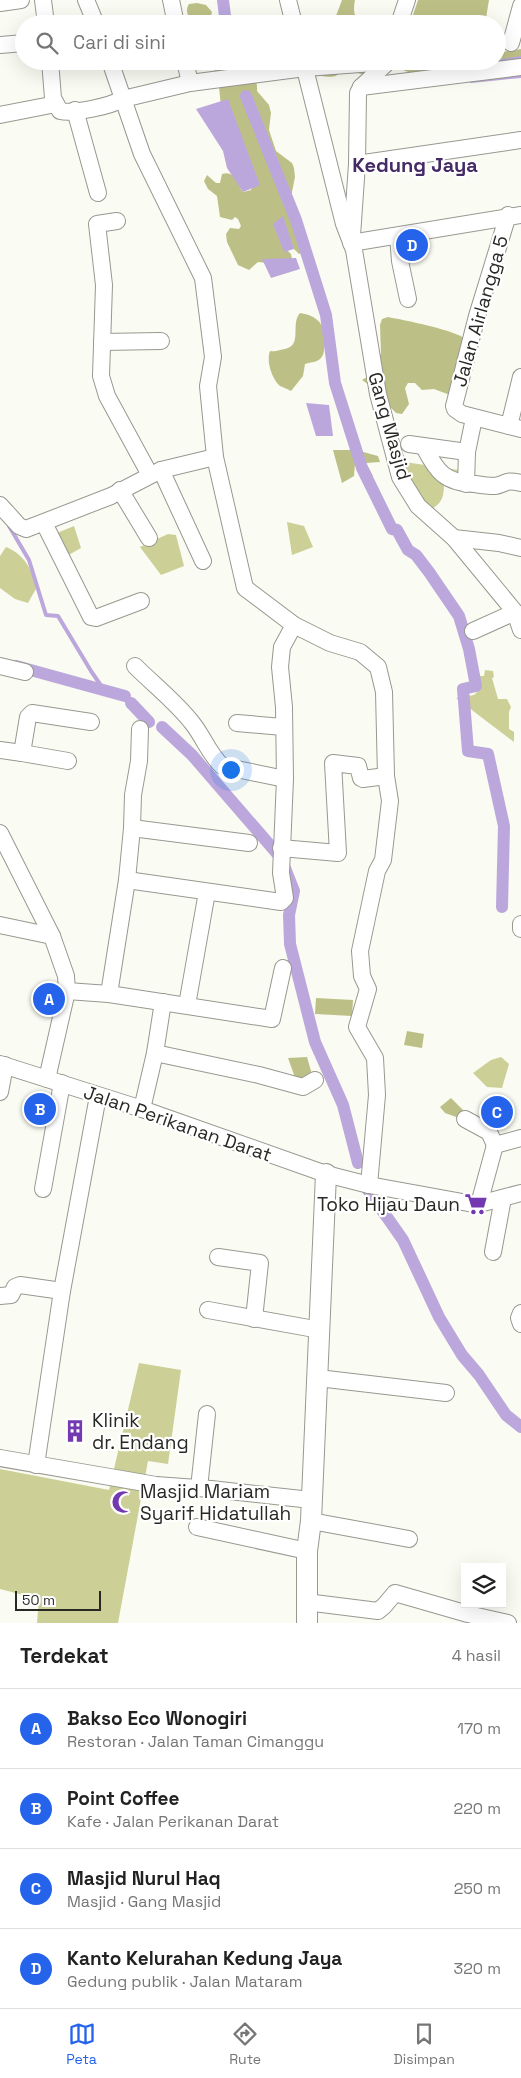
<!DOCTYPE html>
<html lang="id">
<head>
<meta charset="utf-8">
<style>
	:root { --surface:#fff; --page:#f6f6f6; --text:#222; --muted:#767676; --line:#e0e0e0; --accent:#2563eb }
	body { margin:0; font-family:"Space Grotesk",sans-serif; background:var(--page); color:var(--text) }
	.controls { position:absolute; right:15px; bottom:15px; display:grid; overflow:hidden; border-radius:0px; box-shadow:0 5px 20px #0002 }
	.controls button { width:45px; height:45px; display:grid; place-items:center; padding:0; border:0; border-bottom:1px solid var(--line); background:var(--surface); color:var(--text); font:25px sans-serif }
	.scale { position:absolute; left:15px; bottom:12px; width:86px; box-sizing:border-box; padding-left:5px; border:2px solid #282825; border-top:0; font-size:14px; line-height:18px; white-space:nowrap; color:#282825; -webkit-text-stroke:4px #fff; paint-order:stroke }
	.you { position:absolute; left:230px; top:769px; width:18px; height:18px; margin:-12px; border:4px solid #fff; border-radius:50%; background:#1a73e8; box-shadow:0 0 0 8px #1a73e833 }
	.badge { display:grid; place-items:center; width:32px; height:32px; border-radius:50%; background:var(--accent); color:#fff; font-size:16px; font-weight:700 }
	.pin { position:absolute; translate:-50% -50%; border:2px solid #fff; box-shadow:0 1px 5px #0006 }
	.list { margin:0; padding:0; list-style:none }
	h2 { display:flex; justify-content:space-between; align-items:center; height:65px; margin:0; padding:0 20px; font-size:21px }
	h2 small { font-size:16px; font-weight:400; color:var(--muted) }
	.list li { display:grid; grid-template-columns:32px 1fr auto; gap:15px; align-items:center; box-sizing:border-box; height:80px; padding:0 20px; border-top:1px solid var(--line) }
	.list b { display:block; font-size:19px; white-space:nowrap }
	.list p { margin:0; font-size:16px; white-space:nowrap; color:var(--muted) }
	.list em { font-size:16px; font-style:normal; color:var(--muted) }
	.icon { flex:none; width:28px; height:28px; fill:none; stroke:currentColor; stroke-width:2; stroke-linecap:round; stroke-linejoin:round }
	.map { position:relative; flex:none; width:521px; height:1623px; overflow:hidden }
	.search { position:absolute; background:var(--surface); box-shadow:0 5px 20px #0002; left:15px; right:15px; top:15px; height:55px; display:flex; align-items:center; gap:12px; box-sizing:border-box; padding:0 18px; border-radius:28px; color:var(--muted); font-size:19px }
	.sheet { height:385px; background:var(--surface) }
	nav { display:flex; justify-content:space-around; align-items:center; box-sizing:border-box; height:70px; border-top:1px solid var(--line); background:var(--surface); font-size:14px; color:var(--muted) }
	nav a { display:grid; justify-items:center; gap:2px }
	nav .on { color:var(--accent) }
	.map>svg:first-child { display:block }
	.green { fill:#ccd096 }
	.forest { fill:#bdc086 }
	.water { fill:#bba7dc }
	.lines { fill:none; stroke-linecap:round; stroke-linejoin:round }
	.stream { stroke:#bba7dc; stroke-width:4 }
	.canal { stroke:#bba7dc; stroke-width:12 }
	.minor-casing { stroke:#989891; stroke-width:18 }
	.major-casing { stroke:#989891; stroke-width:22 }
	.minor { stroke:#fff; stroke-width:16 }
	.major { stroke:#fff; stroke-width:20 }
	.labels { text-anchor:middle; stroke-width:4.5; stroke-linejoin:round; paint-order:stroke }
	.street-label { font-size:19px; fill:#282825; stroke:#fff }
	.poi-label { font-size:19px; fill:#282825; stroke:#fff; text-anchor:start }
	.neighbourhood-label { font-size:20px; font-weight:bold; fill:#452b65; stroke:#fff }
</style>
</head>
<body>
<div class="map">
<svg width="521" height="1623" viewBox="0 0 521 1623">
	<rect width="100%" height="100%" fill="#fafbf2"/>
	<!-- green -->
	<g class="green">
		<path d="M398,461L465,471L444,483C444,503 439,505 423,514Z"/>
		<polygon points="287,522 304,526 313,547 292,555"/>
		<polygon points="74,526 81,548 65,557 57,533"/>
		<polygon points="168,534 176,535 184,566 161,575 140,547"/>
		<path d="M6,547C25,555 31,569 37,587L28,603L15,599L0,588V556Z"/>
		<polygon points="485,670 493,671 494,677 492,678 498,699 507,699 511,707 509,712 509,729 514,732 514,742 456,698 474,695 480,689 478,676 484,676"/>
		<polygon points="501,1057 509,1064 502,1088 487,1087 473,1073 491,1060"/>
		<polygon points="139,1363 181,1370 168,1464 148,1461 118,1623 37,1623 39,1599 0,1589 0,1469 109,1490"/>
	</g>
	<!-- forest -->
	<g class="forest">
		<path d="M342,0H355C349,29 371,20 388,24H333Z"/>
		<polygon points="418,0 489,0 485,24 410,24"/>
		<path d="M197,3L206,5L212,12L209,24H194C189,17 184,12 189,4Z"/>
		<path d="M521,49V68L413,74L393,66L375,79L358,73L355,66L348,64L336,76C321,79 315,74 308,61H497V53Z"/>
		<path d="M193,61H241C248,74 258,73 257,91L269,105L271,113L269,130L276,151L292,163L294,168L295,177L291,197L295,211L301,217L299,231L305,246L302,253L299,254L294,249L285,248L291,254L292,259L267,263L258,262L249,270L238,265L227,242L226,234L230,228L239,229L241,226L238,219L235,217L232,220L220,217L217,196L208,189L204,181L207,175L216,183H220L222,174C235,170 237,184 243,192L251,190L252,187L221,106L219,87L214,73L217,62L197,66Z"/>
		<path d="M300,313C321,316 328,329 324,349C324,353 323,356 320,359C315,363 310,362 305,364L303,376L291,391C288,389 284,388 280,386C272,379 266,361 270,351C276,352 278,350 285,349C303,345 290,324 300,313Z"/>
		<path d="M388,317C403,320 456,330 465,339L450,395L434,389L422,390L415,383H408L405,388L409,404L402,414L396,413L369,385L362,380L367,377L368,365L381,354L380,325L382,319Z"/>
		<polygon points="333,450 356,450 378,456 380,462 366,463 373,476 362,481 362,468 356,451 354,476 342,483"/>
		<polygon points="316,998 353,1000 352,1016 315,1014"/>
		<polygon points="407,1031 424,1034 422,1048 404,1045"/>
		<polygon points="307,1057 313,1078 297,1083 288,1058"/>
		<polygon points="451,1098 466,1113 459,1118 445,1113 440,1107"/>
	</g>
	<!-- water -->
	<g class="water">
		<polygon points="228,99 260,185 243,192 227,168 223,151 196,109"/>
		<polygon points="283,216 294,249 284,252 273,224"/>
		<polygon points="296,258 300,269 271,278 262,259"/>
		<polygon points="306,403 329,405 333,436 316,436"/>
	</g>
	<g class="lines">
		<!-- stream -->
		<g class="stream">
			<polyline points="468,66 521,58"/>
			<polyline points="471,81 521,76"/>
			<polyline points="9,526 29,560 46,615 58,616 91,671 104,690"/>
		</g>
		<!-- canal -->
		<g class="canal">
			<polyline points="223,0 226,24"/>
			<polyline points="234,61 235,67"/>
			<polyline points="246,96 296,220 326,315 335,383 362,468 392,529 397,530 408,550 416,555 429,572 459,616 469,649 476,686 463,689 468,751 488,754 504,826 502,907"/>
			<polyline points="16,666 125,696"/>
			<polyline points="131,703 149,722"/>
			<polyline points="162,727 192,755 281,858 294,891 289,915 290,944 315,1042 343,1105 358,1163"/>
			<polyline points="368,1190 403,1240 439,1317 462,1355 479,1375 506,1415 521,1427"/>
		</g>
		<defs>
			<g id="minor">
				<polyline points="43,0 46,24"/>
				<polyline points="86,0 96,24"/>
				<polyline points="171,0 176,24"/>
				<polyline points="288,0 294,24"/>
				<polyline points="0,3 21,0"/>
				<polyline points="399,24 407,0"/>
				<polyline points="511,43 521,6"/>
				<polyline points="0,45 24,43"/>
				<path d="M50,61L53,98L60,111C75,114 110,106 123,99L190,83L305,68L388,62"/>
				<polyline points="110,61 142,154 203,278 213,357 208,386 215,457 245,588 294,625 330,643 360,652 378,667 384,692 386,776 390,801 383,860 377,871 360,951 362,976 368,989 357,1027 375,1058 377,1095 369,1185"/>
				<polyline points="185,61 190,83"/>
				<polyline points="303,61 344,224 354,250 378,394 400,477 418,506 454,538 515,612 521,630"/>
				<polyline points="361,87 521,67"/>
				<polyline points="75,110 98,193"/>
				<polyline points="0,115 56,104"/>
				<polyline points="357,164 521,140"/>
				<polyline points="508,215 477,316 454,406 455,409 462,414 521,429"/>
				<polyline points="117,221 97,224 104,285 101,376 107,396 150,475"/>
				<polyline points="352,236 357,164 358,93 361,87 388,62"/>
				<polyline points="398,236 400,261 408,299"/>
				<polyline points="351,243 521,215"/>
				<polyline points="102,342 161,341"/>
				<polyline points="509,426 521,377"/>
				<polyline points="409,444 467,452"/>
				<path d="M424,447C437,472 445,483 475,484C481,485 488,486 495,486C508,484 503,479 521,483"/>
				<polyline points="161,470 203,561"/>
				<polyline points="466,484 467,452 474,418"/>
				<polyline points="120,490 149,538"/>
				<polyline points="0,505 19,526 26,529 111,496 161,470 215,457"/>
				<polyline points="44,523 91,617 96,618 141,601"/>
				<polyline points="454,538 499,543 521,548"/>
				<polyline points="473,631 515,612"/>
				<polyline points="0,666 25,672"/>
				<path d="M135,666C154,685 177,703 193,724C204,738 209,754 222,766L285,779"/>
				<polyline points="237,723 283,727"/>
				<polyline points="0,750 22,753 28,717 32,713 91,722"/>
				<polyline points="22,753 68,761"/>
				<polyline points="132,828 133,795 139,761 140,729"/>
				<polyline points="0,833 52,936 66,976 67,991 47,1079"/>
				<polyline points="281,848 338,853 333,763 358,766 361,778 363,779 386,776"/>
				<polyline points="127,880 281,902 285,898 281,873 285,779 284,707 280,667 282,647 294,625"/>
				<polyline points="521,924 521,929"/>
				<polyline points="0,925 52,936"/>
				<polyline points="67,991 109,994 272,1019 283,968"/>
				<polyline points="109,994 127,880 132,828 249,843"/>
				<polyline points="187,1005 207,892"/>
				<polyline points="155,1053 259,1075 303,1087 315,1080"/>
				<polyline points="0,1064 142,1109 326,1174 369,1185 468,1203 479,1204 521,1193"/>
				<polyline points="0,1092 5,1065"/>
				<polyline points="142,1109 155,1053 163,1002"/>
				<polyline points="465,1119 489,1132 495,1145"/>
				<polyline points="495,1145 521,1138"/>
				<polyline points="43,1189 62,1083"/>
				<polyline points="479,1204 495,1145"/>
				<polyline points="493,1252 503,1198"/>
				<polyline points="218,1257 260,1263 254,1319"/>
				<polyline points="0,1296 11,1295 15,1287 20,1285 62,1291"/>
				<polyline points="208,1310 320,1330"/>
				<polyline points="521,1313 519,1318 521,1324"/>
				<polyline points="318,1378 446,1393"/>
				<polyline points="0,1458 156,1485 211,1489 311,1500"/>
				<polyline points="36,1465 62,1291 98,1096"/>
				<polyline points="199,1488 207,1414"/>
				<polyline points="311,1521 409,1539"/>
				<polyline points="197,1527 307,1551"/>
				<polyline points="306,1602 378,1611 384,1606 395,1593 468,1614 508,1623"/>
			</g>
			<polyline id="major" points="307,1623 307,1551 311,1521 326,1174"/>
		</defs>
		<!-- minor casing -->
		<use href="#minor" class="minor-casing"/>
		<!-- major casing -->
		<use href="#major" class="major-casing"/>
		<!-- minor -->
		<use href="#minor" class="minor"/>
		<!-- major -->
		<use href="#major" class="major"/>
	</g>
	<!-- icons -->
	<defs>
		<symbol id="supermarket-bare" viewBox="-9 -9 18 18"><path d="M-6-5.5h2.5l.6 2H6L4.5 2H-2.5L-4.4-4H-6ZM-1.5 3.2a1.3 1.3 0 1 0 .1 0ZM3 3.2a1.3 1.3 0 1 0 .1 0Z" fill="#7239b0" stroke="#fff" stroke-width="2.5" paint-order="stroke"/></symbol>
		<symbol id="building-bare" viewBox="-9 -9 18 18"><path d="M-4-6H4V6H1V3H-1V6H-4ZM-2.5-4.3h1.7v1.8h-1.7ZM.8-4.3h1.7v1.8H.8ZM-2.5-1h1.7V.8h-1.7ZM.8-1h1.7V.8H.8Z" fill="#7239b0" stroke="#fff" stroke-width="2.5" paint-order="stroke"/></symbol>
		<symbol id="mosque-bare" viewBox="-9 -9 18 18"><path d="M3.5-4.9A6 6 0 1 0 3.5 4.9A5 5 0 1 1 3.5-4.9Z" fill="#7239b0" stroke="#fff" stroke-width="2.5" paint-order="stroke"/></symbol>
	</defs>
	<g fill-rule="evenodd">
		<use href="#supermarket-bare" x="460" y="1188" width="32" height="32"/>
		<use href="#building-bare" x="59" y="1415" width="32" height="32"/>
		<use href="#mosque-bare" x="107" y="1486" width="32" height="32"/>
	</g>
	<g class="labels">
		<!-- street labels -->
		<g class="street-label">
			<text transform="translate(480 311) rotate(-74)" y="7">Jalan Airlangga 5</text>
			<text transform="translate(390 426) rotate(74)" y="7">Gang Masjid</text>
			<text transform="translate(178 1123) rotate(19)" y="7">Jalan Perikanan Darat</text>
		</g>
		<!-- poi labels -->
		<g class="poi-label">
			<text x="460" y="1211" text-anchor="end">Toko Hijau Daun</text>
			<text x="92" y="1427">Klinik<tspan x="92" dy="22">dr. Endang</tspan></text>
			<text x="140" y="1498">Masjid Mariam<tspan x="140" dy="22">Syarif Hidatullah</tspan></text>
		</g>
		<!-- neighbourhood labels -->
		<g class="neighbourhood-label">
			<text x="415" y="172">Kedung Jaya</text>
		</g>
	</g>
</svg>
<div class="controls">
<button><svg class="icon" aria-label="layers" viewBox="0 0 24 24"><path d="M12 4l9 5-9 5-9-5zM3 14l9 5 9-5"/></svg></button>
</div>
<div class="scale">50 m</div>
<div class="you"></div>
<div class="pin badge" style="left:49px;top:999px">A</div>
<div class="pin badge" style="left:40px;top:1109px">B</div>
<div class="pin badge" style="left:497px;top:1112px">C</div>
<div class="pin badge" style="left:412px;top:245px">D</div>
<div class="search"><svg class="icon" aria-label="search" viewBox="0 0 24 24"><circle cx="10" cy="10" r="6"/><path d="M15 15l6 6"/></svg>Cari di sini</div>
</div>
<section class="sheet">
<h2>Terdekat<small>4 hasil</small></h2>
<ul class="list">
<li><span class="badge">A</span><div><b>Bakso Eco Wonogiri</b><p>Restoran · Jalan Taman Cimanggu</p></div><em>170 m</em></li>
<li><span class="badge">B</span><div><b>Point Coffee</b><p>Kafe · Jalan Perikanan Darat</p></div><em>220 m</em></li>
<li><span class="badge">C</span><div><b>Masjid Nurul Haq</b><p>Masjid · Gang Masjid</p></div><em>250 m</em></li>
<li><span class="badge">D</span><div><b>Kanto Kelurahan Kedung Jaya</b><p>Gedung publik · Jalan Mataram</p></div><em>320 m</em></li>
</ul>
</section>
<nav>
<a class="on"><svg class="icon" aria-label="map" viewBox="0 0 24 24"><path d="M3 6l6-2 6 2 6-2v14l-6 2-6-2-6 2zM9 4v14M15 6v14"/></svg>Peta</a>
<a><svg class="icon" aria-label="directions" viewBox="0 0 24 24"><path d="M12 3l9 9-9 9-9-9zM9 14v-3h6M13 9l2 2-2 2"/></svg>Rute</a>
<a><svg class="icon" aria-label="saved" viewBox="0 0 24 24"><path d="M7 4h10v16l-5-4-5 4z"/></svg>Disimpan</a>
</nav>
</body>
</html>
